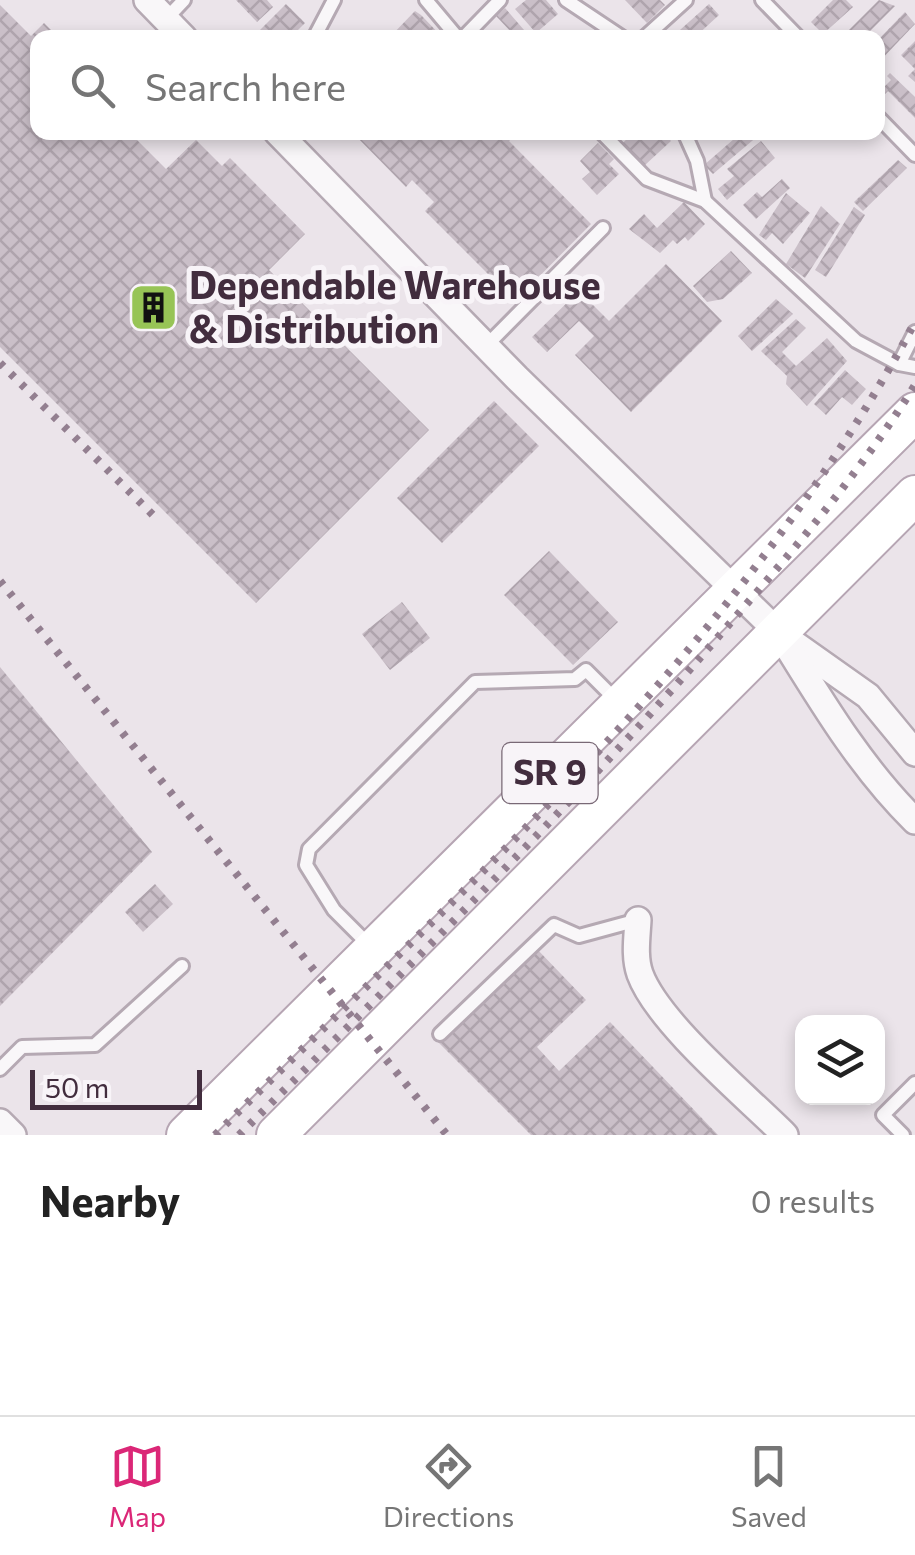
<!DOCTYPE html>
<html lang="en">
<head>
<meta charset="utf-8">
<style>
	:root { --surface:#fff; --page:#f2f2f2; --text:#222; --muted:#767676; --line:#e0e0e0; --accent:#db2777 }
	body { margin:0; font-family:Commissioner,sans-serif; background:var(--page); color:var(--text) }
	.controls { position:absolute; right:30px; bottom:30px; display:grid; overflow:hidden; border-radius:20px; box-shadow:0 5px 15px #0003 }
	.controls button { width:90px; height:90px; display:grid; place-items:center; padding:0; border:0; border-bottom:2px solid var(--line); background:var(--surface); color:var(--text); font:50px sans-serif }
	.scale { position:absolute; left:30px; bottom:25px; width:172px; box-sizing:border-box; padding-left:10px; border:5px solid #422d3e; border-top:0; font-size:28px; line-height:35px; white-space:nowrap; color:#422d3e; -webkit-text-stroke:8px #f8f4f8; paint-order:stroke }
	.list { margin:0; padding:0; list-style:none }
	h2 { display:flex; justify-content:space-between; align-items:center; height:130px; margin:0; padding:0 40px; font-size:42px }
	h2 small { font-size:32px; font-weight:400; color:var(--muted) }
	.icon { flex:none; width:55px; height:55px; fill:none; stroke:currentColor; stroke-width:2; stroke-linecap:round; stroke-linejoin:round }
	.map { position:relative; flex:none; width:915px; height:1135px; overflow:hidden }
	.search { position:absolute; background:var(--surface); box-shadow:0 5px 15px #0003; left:30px; right:30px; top:30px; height:110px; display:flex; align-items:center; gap:25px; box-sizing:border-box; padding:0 35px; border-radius:20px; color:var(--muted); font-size:38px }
	.sheet { height:280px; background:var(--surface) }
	nav { display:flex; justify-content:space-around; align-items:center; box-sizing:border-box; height:140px; border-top:2px solid var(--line); background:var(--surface); font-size:28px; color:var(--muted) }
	nav a { display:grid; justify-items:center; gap:5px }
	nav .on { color:var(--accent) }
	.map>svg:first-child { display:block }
	.building { fill:url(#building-cross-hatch) }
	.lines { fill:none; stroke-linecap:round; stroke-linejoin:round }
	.service-casing { stroke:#b5a9b3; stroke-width:18 }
	.minor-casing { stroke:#b5a9b3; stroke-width:30 }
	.primary-casing { stroke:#b6a5b3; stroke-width:42 }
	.service { stroke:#f9f7f9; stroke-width:12 }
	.minor { stroke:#f9f7f9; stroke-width:25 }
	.primary { stroke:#fff; stroke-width:38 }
	.rail { stroke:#937f90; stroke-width:8; stroke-dasharray:5 10; stroke-linecap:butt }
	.labels { text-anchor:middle; stroke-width:10; stroke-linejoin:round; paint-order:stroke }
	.shield { fill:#f8f4f8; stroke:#796976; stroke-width:2.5 }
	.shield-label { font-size:35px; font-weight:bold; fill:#422d3e }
	.poi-label { font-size:38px; font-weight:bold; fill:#422d3e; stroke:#f8f4f8; text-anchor:start }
</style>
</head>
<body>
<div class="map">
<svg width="915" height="1135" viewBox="0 0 915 1135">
	<defs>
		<pattern id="building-cross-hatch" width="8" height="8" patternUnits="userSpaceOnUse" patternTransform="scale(2.5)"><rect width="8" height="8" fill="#cabfc8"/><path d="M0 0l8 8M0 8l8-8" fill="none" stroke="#afa4ad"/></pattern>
	</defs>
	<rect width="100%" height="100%" fill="#ebe4ea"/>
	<!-- building -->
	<g class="building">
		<polygon points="236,0 267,0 273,7 257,22"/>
		<polygon points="526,0 546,0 558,14 536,33 515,9"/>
		<polygon points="625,0 660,0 665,5 647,23"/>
		<polygon points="833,0 846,0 853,7 823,34 811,22"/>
		<polygon points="879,0 895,6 863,38 850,38 846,33"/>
		<polygon points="286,4 305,23 290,38 267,38 260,30"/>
		<polygon points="709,4 719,15 694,38 671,38"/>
		<polygon points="0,5 31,36 44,23 53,32 38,38 38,132 129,132 166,169 196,140 222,166 230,158 305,234 269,270 429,430 256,603 0,347"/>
		<polygon points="505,8 531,38 517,38 496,16"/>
		<polygon points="415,11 421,15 443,38 389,38"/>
		<polygon points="905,12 915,24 878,63 878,40"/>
		<polygon points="915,41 915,82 908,76 915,69 901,55"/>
		<polygon points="890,73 915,97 915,118 888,91 884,95 880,91 891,80 887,76"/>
		<polygon points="352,132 518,132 509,141 591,224 515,301 425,211 434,202 412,180 406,187"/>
		<polygon points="633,132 663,132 671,141 644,166 623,143"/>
		<polygon points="742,132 759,135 713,174 704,165"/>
		<polygon points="761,141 775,158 727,200 718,189 734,176 727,169"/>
		<polygon points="598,143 614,159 609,164 619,174 597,195 582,179 590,172 580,161"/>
		<polygon points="898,160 907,168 863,211 854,202"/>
		<polygon points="782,179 790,188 756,219 743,205 757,192 762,197"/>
		<polygon points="786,193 810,213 783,244 772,233 766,240 759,235"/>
		<polygon points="684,202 705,224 688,241 685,237 677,244 673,240 660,253 629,229 644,214 657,228"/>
		<polygon points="821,206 840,224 805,278 786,264"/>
		<polygon points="854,207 865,215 826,277 815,270"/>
		<polygon points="731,251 752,273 723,299 707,302 693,286"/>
		<polygon points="666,264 722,321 631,412 575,355 594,336 579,321 547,352 532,337 579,291 609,321"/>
		<polygon points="776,299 793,314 752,351 738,336"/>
		<polygon points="796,319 806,328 782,352 796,366 827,338 847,361 807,406 786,384 787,376 761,351"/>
		<polygon points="845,370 866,389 852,405 842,397 826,415 814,404"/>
		<polygon points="494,401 539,446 442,543 397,498"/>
		<polygon points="549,551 618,622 573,665 504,595"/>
		<polygon points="402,602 430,638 390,670 362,634"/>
		<polygon points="0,667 152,852 0,1006"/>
		<polygon points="155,884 173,904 143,932 125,912"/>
		<polygon points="535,947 586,1000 537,1047 559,1071 610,1022 718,1135 531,1135 437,1041"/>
	</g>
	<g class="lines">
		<defs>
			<g id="service">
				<polyline points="426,0 458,38"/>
				<polyline points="566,0 623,38"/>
				<polyline points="762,0 799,38"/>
				<polyline points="166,19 184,0"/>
				<polyline points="314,38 334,0"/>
				<polyline points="463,38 500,0"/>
				<polyline points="644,38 686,0"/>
				<polyline points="878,117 915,155"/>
				<polyline points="601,132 647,179 705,201 856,341 899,364 915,367"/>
				<polyline points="684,132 697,161 705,201"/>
				<polyline points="486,346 603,228"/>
				<polyline points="899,364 915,332"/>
				<polyline points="370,946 334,910 306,865 309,849 475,682 575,679 586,670 618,702"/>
				<polyline points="440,1034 554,925 579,936 638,920"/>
				<polyline points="0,1069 22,1047 95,1045 182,966"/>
				<polyline points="903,1135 883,1115 915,1083"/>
			</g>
			<g id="minor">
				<polyline points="147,0 184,38"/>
				<polyline points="277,132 517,378 779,633 868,696 915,753"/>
				<path d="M784,641C823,704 862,769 915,821"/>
				<path d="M638,920C637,938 634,957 640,974C658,1023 746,1096 785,1135"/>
				<polyline points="0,1122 13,1135"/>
			</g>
			<g id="primary">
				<polyline points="186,1135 915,412"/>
				<polyline points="276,1135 915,495"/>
			</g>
		</defs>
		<!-- service casing -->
		<use href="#service" class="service-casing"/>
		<!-- minor casing -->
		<use href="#minor" class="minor-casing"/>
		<!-- primary casing -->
		<use href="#primary" class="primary-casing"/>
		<!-- service -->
		<use href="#service" class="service"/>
		<!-- minor -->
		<use href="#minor" class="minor"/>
		<!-- primary -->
		<use href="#primary" class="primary"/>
		<!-- rail -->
		<g class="rail">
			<polyline points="0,363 158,520"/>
			<polyline points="0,581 447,1135"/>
			<path d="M215,1135C466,885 747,639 915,322"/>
			<path d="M239,1135C403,972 568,811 719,636C788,556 859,475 915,385"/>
		</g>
	</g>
	<!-- icons -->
	<defs>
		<symbol id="building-square" viewBox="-11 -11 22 22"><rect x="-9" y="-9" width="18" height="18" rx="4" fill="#97c456" stroke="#f8f4f8"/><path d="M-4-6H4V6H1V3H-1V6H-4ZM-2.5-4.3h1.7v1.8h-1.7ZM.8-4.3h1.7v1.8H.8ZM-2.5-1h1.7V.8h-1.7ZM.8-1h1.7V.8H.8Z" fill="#111"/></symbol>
	</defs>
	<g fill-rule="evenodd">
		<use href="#building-square" x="126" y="280" width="55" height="55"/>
	</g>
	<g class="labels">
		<!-- shield labels -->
		<rect class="shield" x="502.5" y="743" width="95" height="60" rx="8"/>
		<g class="shield-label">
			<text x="550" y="785">SR 9</text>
		</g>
		<!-- poi labels -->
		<g class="poi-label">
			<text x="189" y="299">Dependable Warehouse<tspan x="189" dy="44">&amp; Distribution</tspan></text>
		</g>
	</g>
</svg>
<div class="controls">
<button><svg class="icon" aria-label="layers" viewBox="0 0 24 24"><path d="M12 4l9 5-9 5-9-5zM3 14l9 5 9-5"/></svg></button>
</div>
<div class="scale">50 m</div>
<div class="search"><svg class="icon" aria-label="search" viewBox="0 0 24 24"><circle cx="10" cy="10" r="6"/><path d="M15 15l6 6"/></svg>Search here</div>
</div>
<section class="sheet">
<h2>Nearby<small>0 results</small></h2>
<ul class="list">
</ul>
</section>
<nav>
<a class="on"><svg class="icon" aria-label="map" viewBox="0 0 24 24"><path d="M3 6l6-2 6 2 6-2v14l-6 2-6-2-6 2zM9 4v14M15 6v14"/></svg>Map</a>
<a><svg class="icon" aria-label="directions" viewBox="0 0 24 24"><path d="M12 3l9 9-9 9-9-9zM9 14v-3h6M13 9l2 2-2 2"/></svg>Directions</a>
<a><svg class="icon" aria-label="saved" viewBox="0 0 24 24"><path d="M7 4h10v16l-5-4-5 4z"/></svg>Saved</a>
</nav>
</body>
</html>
